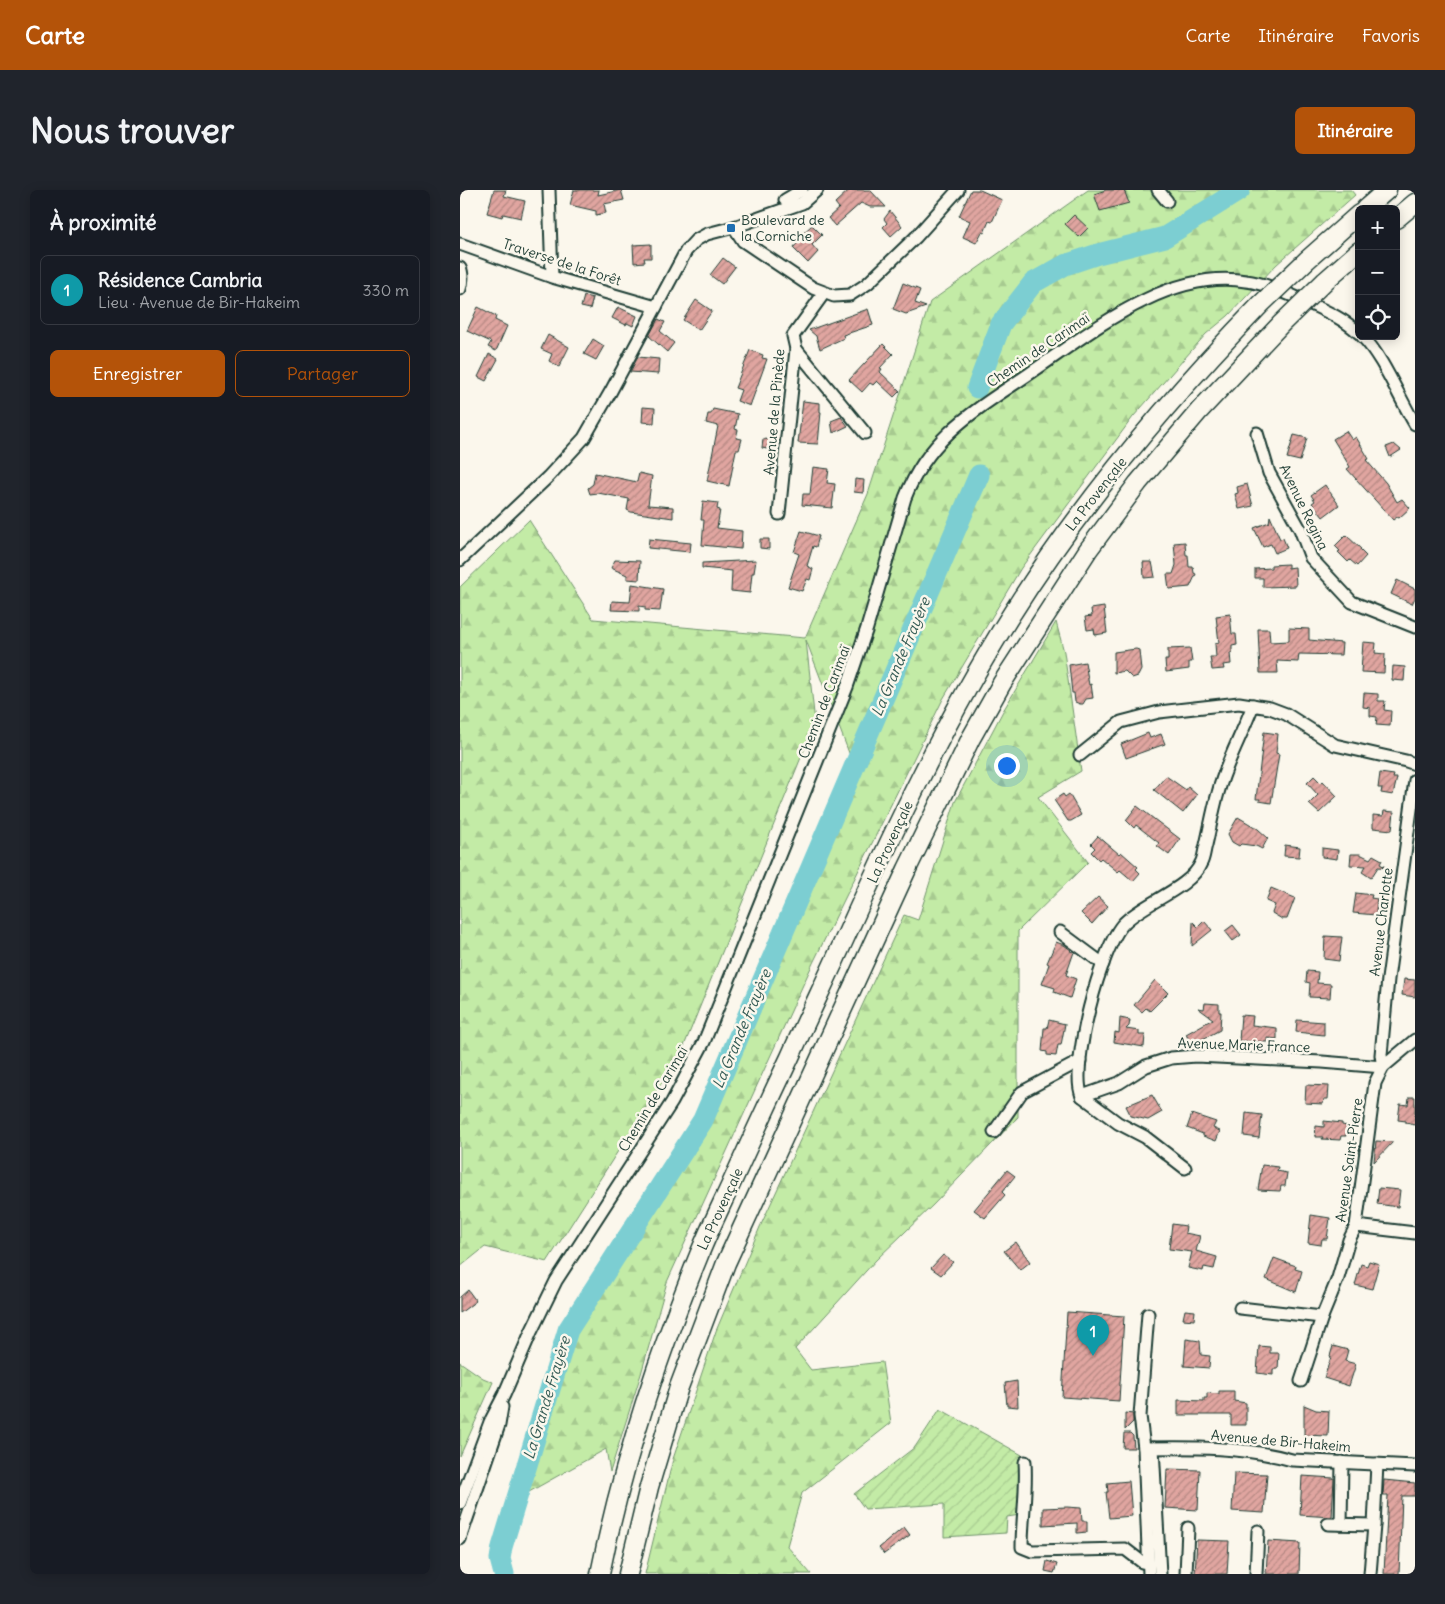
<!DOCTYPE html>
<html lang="fr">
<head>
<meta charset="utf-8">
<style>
	:root { --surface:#171b24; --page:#20242c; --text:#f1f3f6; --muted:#9ea1a6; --line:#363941; --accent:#b45309 }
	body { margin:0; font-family:Delius,sans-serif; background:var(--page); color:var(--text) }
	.controls { position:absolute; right:15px; top:15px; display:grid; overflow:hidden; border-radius:8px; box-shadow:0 2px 12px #0003 }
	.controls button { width:45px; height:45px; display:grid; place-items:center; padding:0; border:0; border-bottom:1px solid var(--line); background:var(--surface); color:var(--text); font:25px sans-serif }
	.you { position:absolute; left:546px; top:575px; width:18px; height:18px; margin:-12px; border:4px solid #fff; border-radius:50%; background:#1a73e8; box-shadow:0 0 0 8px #1a73e833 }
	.badge { display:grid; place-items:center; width:32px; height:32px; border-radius:50%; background:var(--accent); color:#fff; font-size:16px; font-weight:700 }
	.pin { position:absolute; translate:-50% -41px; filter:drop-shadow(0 1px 2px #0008) }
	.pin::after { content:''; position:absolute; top:26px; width:18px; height:15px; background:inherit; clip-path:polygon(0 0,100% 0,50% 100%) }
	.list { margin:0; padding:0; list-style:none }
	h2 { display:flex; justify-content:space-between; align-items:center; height:65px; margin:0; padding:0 20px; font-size:21px }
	h2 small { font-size:16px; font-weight:400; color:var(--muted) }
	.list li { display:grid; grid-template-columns:32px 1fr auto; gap:15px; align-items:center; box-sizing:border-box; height:70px; margin:0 10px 10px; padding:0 10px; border:1px solid var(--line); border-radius:8px }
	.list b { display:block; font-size:19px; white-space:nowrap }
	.list p { margin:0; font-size:16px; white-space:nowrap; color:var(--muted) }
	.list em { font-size:16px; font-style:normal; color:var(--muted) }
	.actions { display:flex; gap:10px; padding:15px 20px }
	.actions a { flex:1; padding:11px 0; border:1px solid var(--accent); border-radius:8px; text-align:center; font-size:18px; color:var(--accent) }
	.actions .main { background:var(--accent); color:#fff }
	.icon { flex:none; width:28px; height:28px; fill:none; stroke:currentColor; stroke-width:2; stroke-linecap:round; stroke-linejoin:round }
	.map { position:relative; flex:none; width:955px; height:1384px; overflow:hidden; border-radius:8px }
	header { display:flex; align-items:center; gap:30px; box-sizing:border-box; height:70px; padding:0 25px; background:var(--accent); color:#fff }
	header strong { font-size:24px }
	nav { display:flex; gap:28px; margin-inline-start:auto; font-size:18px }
	.intro { display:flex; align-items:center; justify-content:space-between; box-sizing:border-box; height:120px; padding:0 30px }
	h1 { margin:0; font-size:35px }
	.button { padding:12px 22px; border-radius:8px; background:var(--accent); color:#fff; font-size:18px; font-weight:700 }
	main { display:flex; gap:30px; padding:0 30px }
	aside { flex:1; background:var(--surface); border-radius:8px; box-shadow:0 2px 12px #0003 }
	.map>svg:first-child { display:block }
	.forest { fill:url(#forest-firs); stroke:#71946d }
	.garden { fill:url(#garden-furrows); stroke:#71946d }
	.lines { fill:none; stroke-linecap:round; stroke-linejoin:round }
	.river { stroke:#7cced2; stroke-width:21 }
	.building { fill:url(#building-hatch); stroke:#1f3d34 }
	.minor-casing { stroke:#1f3d34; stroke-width:15 }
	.highway-casing { stroke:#1f3d34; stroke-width:21 }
	.minor { stroke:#fbf7ec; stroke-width:11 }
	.highway { stroke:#fbf7ec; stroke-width:18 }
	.highway-bridge-casing { stroke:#1f3d34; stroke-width:21; stroke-linecap:butt }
	.highway-bridge { stroke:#fbf7ec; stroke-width:18 }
	.poi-dot { fill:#1f6fb2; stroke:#fbf7ec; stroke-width:2 }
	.labels { text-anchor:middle; stroke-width:5; stroke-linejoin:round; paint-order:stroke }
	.poi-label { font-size:14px; fill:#1f3d34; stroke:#fbf7ec; text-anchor:start }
	.street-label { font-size:14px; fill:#1f3d34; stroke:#fbf7ec }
	.water-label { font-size:15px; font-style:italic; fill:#325a54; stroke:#fbf7ec }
</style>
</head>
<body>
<header>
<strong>Carte</strong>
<nav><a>Carte</a><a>Itinéraire</a><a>Favoris</a></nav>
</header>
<div class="intro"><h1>Nous trouver</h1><a class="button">Itinéraire</a></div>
<main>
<aside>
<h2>À proximité<small></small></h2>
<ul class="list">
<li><span class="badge" style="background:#0f9aa8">1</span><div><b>Résidence Cambria</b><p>Lieu · Avenue de Bir-Hakeim</p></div><em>330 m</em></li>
</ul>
<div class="actions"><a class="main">Enregistrer</a><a>Partager</a></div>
</aside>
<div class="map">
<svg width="955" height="1384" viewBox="0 0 955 1384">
	<defs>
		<pattern id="forest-firs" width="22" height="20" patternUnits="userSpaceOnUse" patternTransform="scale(1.25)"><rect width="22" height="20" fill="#c3eba6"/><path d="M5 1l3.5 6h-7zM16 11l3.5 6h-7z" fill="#a7ca90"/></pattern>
		<pattern id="garden-furrows" width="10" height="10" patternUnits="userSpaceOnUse" patternTransform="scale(1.25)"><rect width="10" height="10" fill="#c3eba6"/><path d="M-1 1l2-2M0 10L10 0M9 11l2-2" fill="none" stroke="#a7ca90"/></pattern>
		<pattern id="building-hatch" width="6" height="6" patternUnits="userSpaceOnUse" patternTransform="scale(1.25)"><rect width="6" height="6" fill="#e0a5a0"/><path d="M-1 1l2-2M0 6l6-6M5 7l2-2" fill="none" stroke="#b58883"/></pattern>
	</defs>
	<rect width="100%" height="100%" fill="#fbf7ec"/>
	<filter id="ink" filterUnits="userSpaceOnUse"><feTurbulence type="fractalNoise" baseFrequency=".02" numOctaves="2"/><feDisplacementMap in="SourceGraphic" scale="10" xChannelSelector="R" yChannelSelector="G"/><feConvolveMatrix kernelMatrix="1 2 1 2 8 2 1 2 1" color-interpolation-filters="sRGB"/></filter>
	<g filter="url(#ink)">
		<!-- forest -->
		<g class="forest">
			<polygon points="628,0 891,0 895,5 816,75 768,126 746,144 673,227 561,378 483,509 353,773 207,1092 181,1184 150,1282 146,1259 60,1307 121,1130 260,909 397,584 346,450 355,533 222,861 87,1072 25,1057 0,1077 0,397 69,330 133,429 345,448 408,304 470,112"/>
			<polygon points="596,432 604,462 621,581 578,607 628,672 558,741 558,927 473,1015 416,1070 335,1159 351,1180 422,1172 431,1233 342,1303 327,1356 351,1384 185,1384 213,1269 256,1141 300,1037 444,725 458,730 495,612 543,521"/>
			<polygon points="0,1172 23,1188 33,1192 0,1266"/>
		</g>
		<!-- garden -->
		<polygon class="garden" points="480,1219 562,1265 560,1325 547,1327 546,1343 484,1347 484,1314 405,1319 394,1304 455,1257"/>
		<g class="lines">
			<!-- river -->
			<g class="river">
				<polyline points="517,198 541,134 573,93 605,75 638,64 705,47 780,0"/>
				<polyline points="44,1384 40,1369 42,1357 108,1140 243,930 519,285"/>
			</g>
		</g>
		<!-- building -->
		<g class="building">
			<polygon points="34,0 46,0 44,6 65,11 61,28 43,24 42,27 27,23"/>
			<polygon points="114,0 139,0 138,5 161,0 164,10 144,14 146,23 136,25 136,21 110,15"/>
			<polygon points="389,0 410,0 426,17 410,17 401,13 375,36 368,28 379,18 375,13"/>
			<polygon points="511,0 520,0 542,10 532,32 529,31 524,43 522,42 516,53 503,47 510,31 499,26"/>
			<polygon points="646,0 664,0 669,13 640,21 634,4"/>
			<polygon points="430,21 442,36 431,46 423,37 427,33 424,29"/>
			<polygon points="614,25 628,38 619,47 605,34"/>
			<polygon points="352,35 362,45 352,55 358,62 348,73 333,58 341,49 339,47"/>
			<polygon points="191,54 191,68 184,68 185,72 174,73 173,55"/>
			<polygon points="263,68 275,77 262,94 250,85"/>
			<polygon points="443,93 460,100 455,113 466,117 446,124 433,119"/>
			<polygon points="124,106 133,108 130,119 121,117"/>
			<polygon points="236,110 252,121 239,140 223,130"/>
			<polygon points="18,117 36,126 35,130 47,136 36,161 28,157 31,152 7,141"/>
			<polygon points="158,117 177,126 173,136 167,133 166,135 152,128"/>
			<polygon points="408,119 413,135 383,145 384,148 360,159 356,146 349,140"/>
			<polygon points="198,129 205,132 200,141 214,153 207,162 189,146"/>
			<polygon points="88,145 109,157 99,177 89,171 92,164 81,159"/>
			<polygon points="133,149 144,156 136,170 124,164"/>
			<polygon points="423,154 433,164 420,178 422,179 420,182 440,201 434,207 417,191 413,195 410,193 402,202 389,190"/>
			<polygon points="290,160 303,165 302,168 307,169 290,216 277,211 281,200 275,198"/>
			<polygon points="29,164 38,169 26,191 18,187"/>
			<polygon points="178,167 199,169 198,184 170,182"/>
			<polygon points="343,211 360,213 360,222 361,222 358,254 338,253"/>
			<polygon points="183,217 195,218 194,233 182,232"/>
			<polygon points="253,219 278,224 275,239 278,240 276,248 282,249 279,260 276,260 269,296 247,291 258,236 246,233 248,224 251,224"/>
			<polygon points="381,227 388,236 373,243 371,231"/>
			<polygon points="886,241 892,250 896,247 909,269 906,270 926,293 937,312 942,309 950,318 939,328 937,327 933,330 887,279 890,277 873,249"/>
			<polygon points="834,245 847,248 840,271 827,268"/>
			<polygon points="303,249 314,250 312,260 302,258"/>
			<polygon points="934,254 941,260 930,267 926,257"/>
			<polygon points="353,277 369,279 367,293 375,294 372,318 342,315 343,304 350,304"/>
			<polygon points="135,283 177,292 179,283 192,286 188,315 213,317 213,328 171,322 167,320 169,309 138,303 130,304 128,298 133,294"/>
			<polygon points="395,289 404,290 403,303 394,302"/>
			<polygon points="787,294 793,316 779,319 775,304 778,303 777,297"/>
			<polygon points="865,295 879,315 863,327 852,313 855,311 851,305"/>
			<polygon points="243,311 258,313 257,319 260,320 257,338 282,341 281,359 242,355 244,330 241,330"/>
			<polygon points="810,326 820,349 823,348 827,358 815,363 811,354 803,357 794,338 809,332 809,333"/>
			<polygon points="341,341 359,346 356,357 353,356 347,376 353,379 350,390 347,389 342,401 328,397 339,364 334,362"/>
			<polygon points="886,345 901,359 900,360 906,366 897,376 890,370 888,372 878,362 880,361 875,356"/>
			<polygon points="189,349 231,353 230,362 188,358"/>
			<polygon points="300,349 309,349 309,359 300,358"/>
			<polygon points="725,352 726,365 728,365 729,377 733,377 734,383 736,384 730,397 709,399 707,384 713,384 716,375 714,353"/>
			<polygon points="155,370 180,371 179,390 167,389 167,385 151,378"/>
			<polygon points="296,370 294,383 292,383 290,403 271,401 272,381 242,378 242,373"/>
			<polygon points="683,372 692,372 695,387 684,388"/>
			<polygon points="828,374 828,378 835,377 836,396 803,397 803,388 795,388 795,379 811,378 811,375"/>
			<polygon points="937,390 955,399 955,408 952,414 931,404"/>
			<polygon points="172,394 203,399 200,421 185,420 185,417 179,416 179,421 151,420 152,411 170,412"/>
			<polygon points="644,417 647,443 635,445 634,439 627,440 625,427 632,426 631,419"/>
			<polygon points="770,424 772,444 776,444 777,455 772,456 772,463 770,463 771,474 763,475 764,479 752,480 750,467 756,467 755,454 759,453 756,426"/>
			<polygon points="829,438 849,439 849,450 882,453 881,465 839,464 838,472 817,471 818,483 800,483 798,439 809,439 810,452 829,451"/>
			<polygon points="903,452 916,453 915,463 925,464 924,483 901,482"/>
			<polygon points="730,458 732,472 729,472 729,479 706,482 705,470 708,470 708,459"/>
			<polygon points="676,459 679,460 681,480 678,486 672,488 665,481 654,483 654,462"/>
			<polygon points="625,472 629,495 631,494 633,508 626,509 623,514 620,514 615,512 614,503 612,503 609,475"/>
			<polygon points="933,476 945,477 944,491 932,490"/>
			<polygon points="904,503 918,504 918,511 925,511 924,520 931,521 930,536 916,535 917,527 910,526 910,518 903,517"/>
			<polygon points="804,542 818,544 816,563 819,564 811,613 799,611 800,609 796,609"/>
			<polygon points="688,543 690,548 701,544 705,554 666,568 661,554"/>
			<polygon points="920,583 934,585 933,588 937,588 933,605 921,603 922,598 918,598"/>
			<polygon points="706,586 726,600 728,597 737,605 723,623 694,600"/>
			<polygon points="854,586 861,593 863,591 877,606 859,623 849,614 858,605 847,593"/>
			<polygon points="603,604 605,607 609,604 621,625 611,631 608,631 594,610"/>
			<polygon points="677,616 720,649 709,665 697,656 699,653 676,635 674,638 666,630"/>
			<polygon points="924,621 934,622 932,640 913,638 913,625 923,626"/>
			<polygon points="778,627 798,639 808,648 802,659 796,656 781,654 779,656 772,652 768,644"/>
			<polygon points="638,646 659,664 661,662 678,677 676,679 680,683 673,691 660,680 658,682 641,668 639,670 631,662 635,658 631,654"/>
			<polygon points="825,655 840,657 839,667 824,666"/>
			<polygon points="862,658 878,660 877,669 862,667"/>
			<polygon points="891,664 900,664 910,669 913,665 922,670 920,674 927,678 918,677 911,688 902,682 906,676 890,675"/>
			<polygon points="811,698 835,708 827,729 822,729 812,723 815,715 806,711"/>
			<polygon points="896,703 912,705 911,708 917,709 916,725 893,723"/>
			<polygon points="638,707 648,716 632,734 621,723"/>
			<polygon points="744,731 752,740 732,756 733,732 738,737"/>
			<polygon points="773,735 781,745 773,751 765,741"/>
			<polygon points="865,746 882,747 879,771 864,769"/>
			<polygon points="596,752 604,755 611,760 610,761 614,762 606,785 616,789 610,808 594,802 595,798 582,794 589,774 587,773"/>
			<polygon points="847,781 858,782 857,793 871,794 870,808 849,807 850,793 846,792"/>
			<polygon points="944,789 955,790 955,807 942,805"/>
			<polygon points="695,790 708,803 690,821 686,818 682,822 674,815"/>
			<polygon points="745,813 759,814 759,822 761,822 760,840 731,855 726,844 753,829 738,818 744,819"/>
			<polygon points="781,825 793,826 792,835 817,838 817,849 807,848 807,852 779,851"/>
			<polygon points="660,828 670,830 669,836 666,839 679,841 679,845 685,845 684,857 654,852 655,842 659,843"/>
			<polygon points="589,830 605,834 601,855 598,855 596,866 587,865 587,862 582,861 584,838 587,838"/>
			<polygon points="837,830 864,832 864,845 836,842"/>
			<polygon points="846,895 869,896 868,909 864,909 863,914 845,913"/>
			<polygon points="692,905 702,922 688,930 671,926 666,916"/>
			<polygon points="949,907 955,907 955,935 946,933 946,931 938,930 940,914 948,915"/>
			<polygon points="786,923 802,925 799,948 784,946"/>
			<polygon points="732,924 756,932 753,938 760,941 756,951 743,946 743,944 727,938"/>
			<polygon points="864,931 882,933 882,935 887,936 886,946 881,946 880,950 862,949 863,947 855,947 856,936 864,937"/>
			<polygon points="916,951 933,952 914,972"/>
			<polygon points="802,975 818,977 817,981 827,983 825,996 821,996 820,1001 798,1000"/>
			<polygon points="547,980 555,986 542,1002 545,1005 525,1028 514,1020"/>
			<polygon points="919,998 940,1000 938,1017 917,1014"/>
			<polygon points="851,1025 870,1028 867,1049 862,1049 861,1055 848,1053"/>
			<polygon points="712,1034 726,1036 725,1043 740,1046 736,1061 757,1067 754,1079 744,1077 743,1081 728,1078 732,1062 709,1059"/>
			<polygon points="556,1052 570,1072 560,1080 544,1061"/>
			<polygon points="483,1065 493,1072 481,1085 471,1078"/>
			<polygon points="814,1068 836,1076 835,1079 842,1081 836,1102 806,1089"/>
			<polygon points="909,1071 919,1074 912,1099 895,1095 901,1074 907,1076"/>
			<polygon points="8,1100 16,1111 0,1123 0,1107"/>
			<polygon points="725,1120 735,1121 734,1130 723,1129"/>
			<polygon points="607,1122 664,1126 659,1211 602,1207"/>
			<polygon points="726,1149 740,1151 741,1165 750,1166 749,1178 724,1176"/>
			<polygon points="799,1156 810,1157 810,1163 819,1163 818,1179 813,1179 813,1185 797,1183"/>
			<polygon points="873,1156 888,1160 885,1171 896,1174 889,1196 864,1188 871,1167 870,1166"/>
			<polygon points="557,1191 558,1217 547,1216 545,1193"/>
			<polygon points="759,1201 774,1201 774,1211 786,1213 786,1235 771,1235 771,1225 718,1225 718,1210 744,1211 744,1208 747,1208 747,1203 759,1204"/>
			<polygon points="844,1215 856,1220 869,1221 868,1246 844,1245"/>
			<polygon points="665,1223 673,1224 673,1232 665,1240"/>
			<polygon points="664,1243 670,1243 673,1246 674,1258 663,1258"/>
			<polygon points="707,1279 740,1280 738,1320 705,1318"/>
			<polygon points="774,1283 807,1284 804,1323 772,1321"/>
			<polygon points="842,1286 874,1288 872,1327 840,1325"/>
			<polygon points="924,1290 955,1293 955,1306 942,1306 939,1384 924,1384 928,1305 923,1305"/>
			<polygon points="669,1291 672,1326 649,1328 646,1302 648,1302 647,1293"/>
			<polygon points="607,1317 621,1318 622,1331 627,1331 627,1342 617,1343 617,1333 583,1335 583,1318"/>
			<polygon points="444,1337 450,1345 424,1364 419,1358"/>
			<polygon points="737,1350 769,1351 767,1384 735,1384"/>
			<polygon points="808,1351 840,1353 839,1384 806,1384"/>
			<polygon points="587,1371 597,1374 594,1383 585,1381"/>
		</g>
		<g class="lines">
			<defs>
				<g id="minor">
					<polyline points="89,0 92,87"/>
					<polyline points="698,0 707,11"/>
					<polyline points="325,10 342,0"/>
					<polyline points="274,37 283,51 353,98 374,106 390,105 407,94 456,47 498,0"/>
					<polyline points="0,54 92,87 196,117"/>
					<path d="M0,78C3,83 2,93 0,99"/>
					<path d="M902,146C923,167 939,208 955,234"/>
					<polyline points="336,159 405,243"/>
					<polyline points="797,243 809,283 840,339 851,368 892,412 955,437"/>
					<polyline points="319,324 336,159 333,146 364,103"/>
					<polyline points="0,370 88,287 124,248 151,201 226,61 236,50 247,44 274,37 342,13 357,0"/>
					<polyline points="620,565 661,532 699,522 779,513 810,518 826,524 875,555 946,571 955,574"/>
					<polyline points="600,742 643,774"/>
					<polyline points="622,906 659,893 686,876 711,868 736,866 862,872 923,877 921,865 928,789 955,590"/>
					<polyline points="534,942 562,902 620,871"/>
					<path d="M725,978L685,947L658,933L622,906C609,878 641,756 664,733C683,713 731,698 741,673C744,668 744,661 746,655C750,638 753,620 758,603C766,572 782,545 793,515"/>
					<polyline points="896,1036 955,1043"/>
					<polyline points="780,1118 862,1127"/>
					<polyline points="688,1124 680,1226 684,1258 689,1384"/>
					<polyline points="841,1191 862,1127 878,1088 889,1050 896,1036 915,893 923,877 955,850"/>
					<path d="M684,1258C731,1257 787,1257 832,1270L955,1276"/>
					<polyline points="693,1258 700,1384"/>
					<path d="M565,1272C567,1301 562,1329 562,1357L572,1361L665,1359L682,1372L688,1373"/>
					<path d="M0,1313L30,1232L44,1205L71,1142L96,1091L212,912L244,852L387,497L407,438L445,308C469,246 516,220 569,184C630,143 707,78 786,91C804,93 824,102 840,109C861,119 882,127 899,143"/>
					<polyline points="868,1334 914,1335 917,1274"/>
					<polyline points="881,1334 882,1272"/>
					<polyline points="0,1349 39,1235 42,1217"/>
					<polyline points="726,1384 728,1338"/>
					<polyline points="796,1384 798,1341"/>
					<polyline points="910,1384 914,1335"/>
				</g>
				<g id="highway">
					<polyline points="905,19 927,0"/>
					<polyline points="936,29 955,13"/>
					<polyline points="847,70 899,24"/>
					<polyline points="865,91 899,61"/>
					<path d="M140,1384C162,1275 197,1168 239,1065C249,1040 261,1016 272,992C291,950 310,909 330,867C348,827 367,788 385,748C435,638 486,528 551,425C622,312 708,210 801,114"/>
					<polyline points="168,1384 189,1297 219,1197 266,1073 447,679 511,548 542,493 628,360 678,293 739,221 821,134"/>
				</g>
			</defs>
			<!-- minor casing -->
			<use href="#minor" class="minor-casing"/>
			<!-- highway casing -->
			<use href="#highway" class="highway-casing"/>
			<!-- minor -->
			<use href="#minor" class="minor"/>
			<!-- highway -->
			<use href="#highway" class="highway"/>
			<defs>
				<g id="highway-bridge">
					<polyline points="801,114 847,70"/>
					<polyline points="821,134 865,91"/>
				</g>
			</defs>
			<!-- highway-bridge casing -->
			<use href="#highway-bridge" class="highway-bridge-casing"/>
			<!-- highway-bridge -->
			<use href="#highway-bridge" class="highway-bridge"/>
		</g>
	</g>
	<!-- markers -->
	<rect class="poi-dot" x="266" y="33" width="10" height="10" rx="2.5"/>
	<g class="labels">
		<!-- poi labels -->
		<g class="poi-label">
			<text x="281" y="35">Boulevard de<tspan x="281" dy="16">la Corniche</tspan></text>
		</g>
		<!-- street labels -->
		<g class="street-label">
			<text transform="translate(102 72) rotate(18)" y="5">Traverse de la Forêt</text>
			<text transform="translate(578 160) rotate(-34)" y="5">Chemin de Carimaï</text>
			<text transform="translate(314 222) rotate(-85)" y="5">Avenue de la Pinède</text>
			<text transform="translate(636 304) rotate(-52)" y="5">La Provençale</text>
			<text transform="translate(844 317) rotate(64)" y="5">Avenue Regina</text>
			<text transform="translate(364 512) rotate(-69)" y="5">Chemin de Carimaï</text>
			<text transform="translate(430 652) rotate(-65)" y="5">La Provençale</text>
			<text transform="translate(921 732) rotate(-83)" y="5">Avenue Charlotte</text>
			<text transform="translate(784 855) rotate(2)" y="5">Avenue Marie France</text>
			<text transform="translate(193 909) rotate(-59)" y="5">Chemin de Carimaï</text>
			<text transform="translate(889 970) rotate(-82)" y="5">Avenue Saint-Pierre</text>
			<text transform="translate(260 1019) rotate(-65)" y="5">La Provençale</text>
			<text transform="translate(821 1251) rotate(5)" y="5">Avenue de Bir-Hakeim</text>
		</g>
		<!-- water labels -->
		<g class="water-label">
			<text transform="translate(441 467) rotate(-67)" y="5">La Grande Frayère</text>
			<text transform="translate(282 839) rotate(-67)" y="5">La Grande Frayère</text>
			<text transform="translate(87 1208) rotate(-73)" y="5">La Grande Frayère</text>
		</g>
	</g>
</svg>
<div class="controls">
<button>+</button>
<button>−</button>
<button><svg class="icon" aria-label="locate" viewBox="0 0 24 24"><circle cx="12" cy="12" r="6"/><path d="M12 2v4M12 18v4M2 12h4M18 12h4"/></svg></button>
</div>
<div class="you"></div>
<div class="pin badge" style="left:633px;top:1166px;background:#0f9aa8">1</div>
</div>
</main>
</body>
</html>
